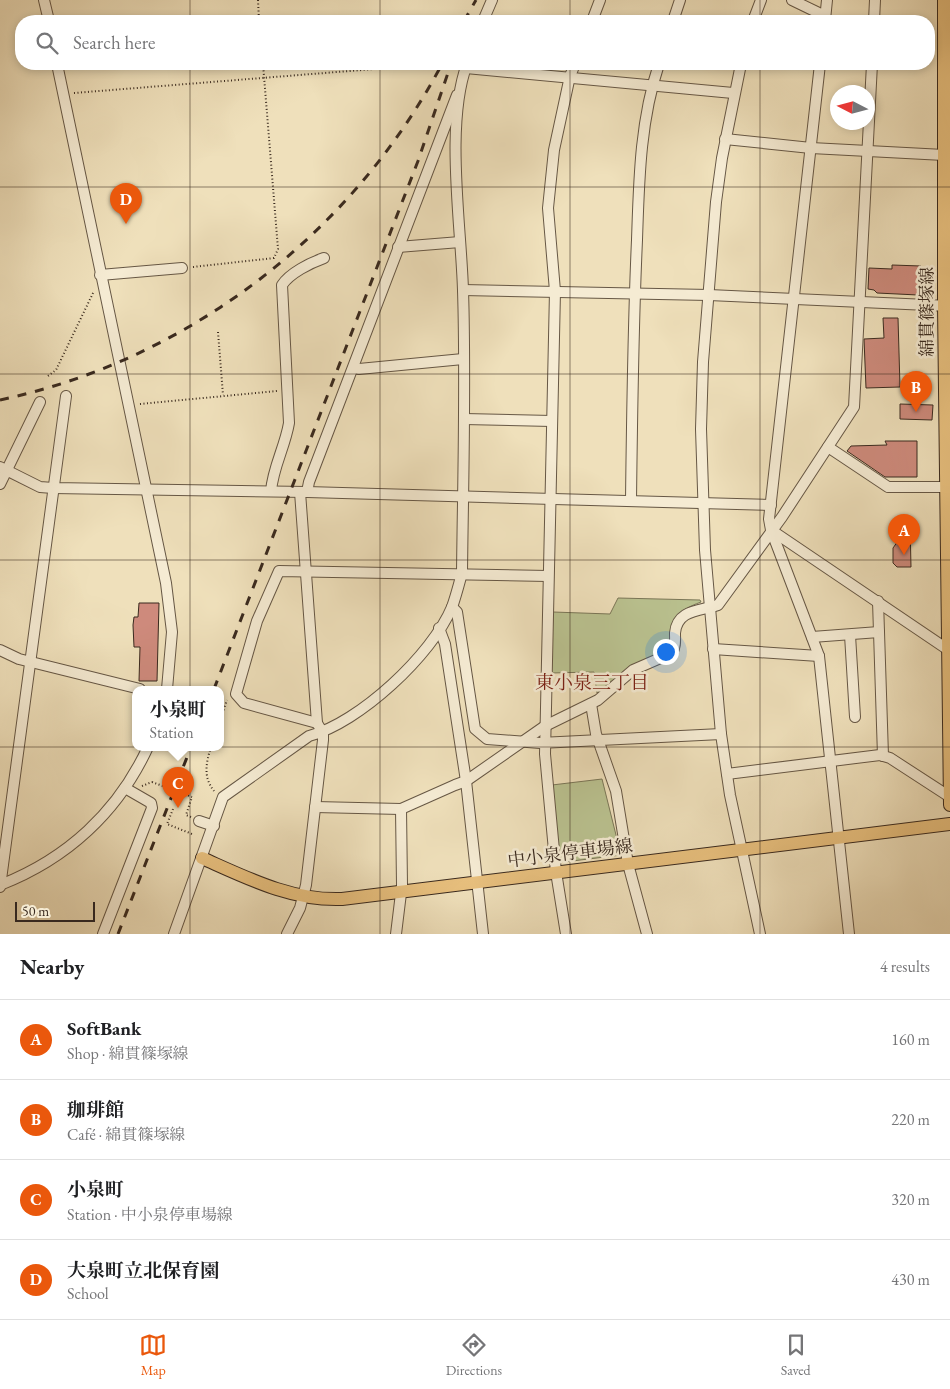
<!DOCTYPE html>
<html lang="en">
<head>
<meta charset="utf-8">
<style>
	:root { --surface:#fff; --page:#f2f2f2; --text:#202124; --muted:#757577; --line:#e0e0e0; --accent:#ea580c }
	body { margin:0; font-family:"EB Garamond","Noto Serif JP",serif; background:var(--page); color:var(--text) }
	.compass { position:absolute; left:830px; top:85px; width:45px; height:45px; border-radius:50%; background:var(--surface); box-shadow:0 2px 8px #0003; rotate:276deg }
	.scale { position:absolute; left:15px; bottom:12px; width:80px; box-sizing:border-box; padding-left:5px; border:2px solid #39291e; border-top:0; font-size:14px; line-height:18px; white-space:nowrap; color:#39291e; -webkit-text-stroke:4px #f5ebd3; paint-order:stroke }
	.you { position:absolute; left:665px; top:651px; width:18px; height:18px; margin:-12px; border:4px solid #fff; border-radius:50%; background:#1a73e8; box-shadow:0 0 0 8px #1a73e833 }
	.badge { display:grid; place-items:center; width:32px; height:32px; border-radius:50%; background:var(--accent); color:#fff; font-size:16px; font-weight:700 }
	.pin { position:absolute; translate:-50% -41px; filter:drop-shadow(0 1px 2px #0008) }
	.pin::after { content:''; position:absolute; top:26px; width:18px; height:15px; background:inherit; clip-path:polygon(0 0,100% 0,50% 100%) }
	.popup { position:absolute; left:132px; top:686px; width:92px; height:65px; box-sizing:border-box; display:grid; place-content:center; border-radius:10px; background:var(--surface); filter:drop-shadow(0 1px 4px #0005); font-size:16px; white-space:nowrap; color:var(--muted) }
	.popup b { font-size:19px; color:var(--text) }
	.popup::after { content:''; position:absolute; left:50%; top:100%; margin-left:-10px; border:10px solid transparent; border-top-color:var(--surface) }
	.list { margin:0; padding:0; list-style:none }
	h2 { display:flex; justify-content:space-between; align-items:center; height:65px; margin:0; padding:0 20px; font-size:21px }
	h2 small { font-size:16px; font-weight:400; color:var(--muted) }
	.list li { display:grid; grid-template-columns:32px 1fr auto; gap:15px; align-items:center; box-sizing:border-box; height:80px; padding:0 20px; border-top:1px solid var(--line) }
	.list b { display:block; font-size:19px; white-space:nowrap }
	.list p { margin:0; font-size:16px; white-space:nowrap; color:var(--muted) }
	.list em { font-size:16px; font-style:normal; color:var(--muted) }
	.icon { flex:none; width:28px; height:28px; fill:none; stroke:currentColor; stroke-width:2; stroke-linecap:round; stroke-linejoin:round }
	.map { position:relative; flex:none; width:950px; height:934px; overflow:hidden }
	.search { position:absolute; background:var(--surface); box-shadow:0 2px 8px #0003; left:15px; right:15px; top:15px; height:55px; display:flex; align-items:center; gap:12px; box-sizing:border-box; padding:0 18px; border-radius:20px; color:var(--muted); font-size:19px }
	.sheet { height:385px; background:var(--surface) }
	nav { display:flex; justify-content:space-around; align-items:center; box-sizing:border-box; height:70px; border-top:1px solid var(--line); background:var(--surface); font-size:14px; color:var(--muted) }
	nav a { display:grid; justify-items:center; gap:2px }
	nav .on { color:var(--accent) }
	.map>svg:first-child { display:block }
	.green { fill:#bac290; stroke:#7a7657 }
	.building { fill:#ce8a7c; stroke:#39291e }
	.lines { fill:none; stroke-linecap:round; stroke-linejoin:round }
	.minor-casing { stroke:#665745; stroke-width:12 }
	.major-casing { stroke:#39291e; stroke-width:14 }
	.path { stroke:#39291e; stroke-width:2; stroke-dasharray:1 2.5; stroke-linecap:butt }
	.minor { stroke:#f5ebd3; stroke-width:10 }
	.major { stroke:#e8c07e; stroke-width:12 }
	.rail { stroke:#39291e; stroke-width:3; stroke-dasharray:9 9; stroke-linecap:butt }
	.path-bridge { stroke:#39291e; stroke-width:2; stroke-dasharray:1 2.5; stroke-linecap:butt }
	.grid { fill:none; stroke:#39291e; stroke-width:1; stroke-opacity:0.55 }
	.labels { text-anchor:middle; stroke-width:5; stroke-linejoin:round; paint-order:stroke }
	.street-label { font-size:18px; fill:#39291e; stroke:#f5ebd3 }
	.neighbourhood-label { font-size:19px; fill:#7a1f14; stroke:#f5ebd3 }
</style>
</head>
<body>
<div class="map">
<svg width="950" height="934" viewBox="0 0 950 934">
	<rect width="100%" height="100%" fill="#efe0bb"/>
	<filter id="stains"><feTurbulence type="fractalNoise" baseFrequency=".004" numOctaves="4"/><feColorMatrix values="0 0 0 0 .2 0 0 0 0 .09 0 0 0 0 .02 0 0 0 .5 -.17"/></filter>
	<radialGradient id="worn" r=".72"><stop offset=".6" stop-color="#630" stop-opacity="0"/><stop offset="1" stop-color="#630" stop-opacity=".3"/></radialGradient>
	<!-- green -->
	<g class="green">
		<path d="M618,598L700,600L701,602C674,612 670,620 671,648L628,668L597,693L594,672L551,673L553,612L610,614Z"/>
		<polygon points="602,779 621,855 564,862 559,857 552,785"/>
	</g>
	<!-- building -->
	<g class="building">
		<polygon points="892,265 921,266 920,272 929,272 928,292 918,291 918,295 877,293 874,290 868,289 869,268 892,269"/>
		<polygon points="883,318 898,318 900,387 866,388 864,339 884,338"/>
		<polygon points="900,404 933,405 932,420 900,419"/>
		<polygon points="885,441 917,441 917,477 885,477 847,451 851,446 887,445"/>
		<polygon points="910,524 911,567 897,567 893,563 893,548"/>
		<polygon points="139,603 159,603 157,681 139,681 140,647 134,647 133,625 134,617 138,617"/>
	</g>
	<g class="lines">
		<defs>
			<g id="minor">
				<polyline points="44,0 49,21"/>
				<polyline points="792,0 825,16"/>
				<polyline points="825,20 827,0"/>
				<polyline points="483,21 492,0"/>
				<polyline points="592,21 600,0"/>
				<polyline points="673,21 680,0"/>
				<polyline points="753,21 761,0"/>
				<polyline points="874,21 875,0"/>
				<polyline points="57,64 166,583 172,632 167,689"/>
				<polyline points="741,64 722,158 716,202 703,362 701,429 705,550 721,734 730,795 760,934"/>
				<polyline points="820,64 769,519 771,530 819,656 849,934"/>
				<polyline points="466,68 733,93"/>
				<polyline points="725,139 811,148 944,155"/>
				<polyline points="398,247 460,242"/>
				<polyline points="100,275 182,268"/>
				<polyline points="463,290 709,295 950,306"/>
				<polyline points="354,368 359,369 463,359"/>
				<polyline points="464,419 552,421"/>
				<polyline points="828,447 888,487 946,487"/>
				<polyline points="0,467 40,487 53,488 307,492 771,505"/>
				<polyline points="0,484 40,402"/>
				<path d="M271,491C273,467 285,447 289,423L282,285C290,273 310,263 324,258"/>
				<polyline points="307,492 309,482 457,95"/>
				<path d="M631,501C632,414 633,327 637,240C639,180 640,121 659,64"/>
				<polyline points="771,530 950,651"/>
				<polyline points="878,601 883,756"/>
				<polyline points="452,607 457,612 475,729 487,739 540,743 721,734"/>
				<polyline points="439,628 445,644 466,781 483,934"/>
				<polyline points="850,635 855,717"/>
				<polyline points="812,637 879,632"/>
				<polyline points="713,649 819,656"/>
				<polyline points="0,650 19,659 140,689"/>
				<polyline points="591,704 596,734 616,791 628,864 647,934"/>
				<polyline points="317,723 244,703 236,694 257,621 279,571 548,576"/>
				<polyline points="727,774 880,755 890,758 950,797"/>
				<path d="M315,807L401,809L455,785L466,781L545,726L598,700L633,670L672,653C676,647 675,640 675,633C677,609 701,611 718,605L782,517L854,407L872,64"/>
				<polyline points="199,821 214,826"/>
				<path d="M0,885C67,859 118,812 148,747"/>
				<polyline points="0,887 66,396"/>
				<polyline points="103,934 152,808 151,803 125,788"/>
				<path d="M174,934L223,797L309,736C359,723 432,655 452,607C456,596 459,584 462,573C463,479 466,384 463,290C461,224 445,124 467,64"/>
				<polyline points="287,934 300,908 306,885 323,740 323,733 317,723 300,492"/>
				<polyline points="396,934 402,885 401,809"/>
				<polyline points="566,934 556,872 545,754 555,291 548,208 554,150 570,76 575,64"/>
			</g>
			<g id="major">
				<polyline points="944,0 944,306 950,805"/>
				<path d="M202,858C247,878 292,901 342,899L950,824"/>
			</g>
		</defs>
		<!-- minor casing -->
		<use href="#minor" class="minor-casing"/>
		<!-- major casing -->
		<use href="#major" class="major-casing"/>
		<!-- path -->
		<g class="path">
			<polyline points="258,0 259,21"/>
			<polyline points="74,93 412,66"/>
			<polyline points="193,267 274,258 278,249 263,64"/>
			<polyline points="218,332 223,395"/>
			<polyline points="48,376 56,370 94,291"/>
			<polyline points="140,404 277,391"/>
			<polyline points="220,720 227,700"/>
			<path d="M211,747C206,763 203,777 214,791"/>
			<polyline points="142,786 152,782"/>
			<polyline points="173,809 167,824 192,834"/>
			<polyline points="191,817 186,815 192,797"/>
		</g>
		<!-- minor -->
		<use href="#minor" class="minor"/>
		<!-- major -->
		<use href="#major" class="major"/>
		<!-- rail -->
		<g class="rail">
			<polyline points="464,21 476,0"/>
			<path d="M0,400C188,360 352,234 442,64"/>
			<polyline points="214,689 418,161 451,64"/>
			<polyline points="118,934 191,747"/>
		</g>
		<!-- path-bridge -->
		<polyline class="path-bridge" points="152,782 192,797"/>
	</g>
	<!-- grid -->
	<path class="grid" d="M190,0V21M380,0V21M570,0V21M760,0V21M190,64V934M380,64V934M570,64V934M760,64V934M0,187H950M0,374H950M0,560H950M0,747H950"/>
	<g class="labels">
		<!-- street labels -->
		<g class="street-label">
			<text transform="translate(927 312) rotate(-90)" y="6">綿貫篠塚線</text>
			<text transform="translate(570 853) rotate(-7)" y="6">中小泉停車場線</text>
		</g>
		<!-- neighbourhood labels -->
		<g class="neighbourhood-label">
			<text x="592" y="689">東小泉三丁目</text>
		</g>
	</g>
	<rect width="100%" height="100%" filter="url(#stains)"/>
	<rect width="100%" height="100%" fill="url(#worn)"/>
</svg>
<svg class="compass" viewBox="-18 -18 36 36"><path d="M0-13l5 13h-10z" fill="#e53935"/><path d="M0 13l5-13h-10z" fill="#757577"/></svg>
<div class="scale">50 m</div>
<div class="you"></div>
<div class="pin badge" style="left:904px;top:555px">A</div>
<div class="pin badge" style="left:916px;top:412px">B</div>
<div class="pin badge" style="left:178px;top:808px">C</div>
<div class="popup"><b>小泉町</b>Station</div>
<div class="pin badge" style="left:126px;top:224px">D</div>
<div class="search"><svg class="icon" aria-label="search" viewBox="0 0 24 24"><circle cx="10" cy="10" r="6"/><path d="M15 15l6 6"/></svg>Search here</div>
</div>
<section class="sheet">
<h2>Nearby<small>4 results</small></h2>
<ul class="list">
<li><span class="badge">A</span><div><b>SoftBank</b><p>Shop · 綿貫篠塚線</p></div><em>160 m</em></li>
<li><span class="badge">B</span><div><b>珈琲館</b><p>Café · 綿貫篠塚線</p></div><em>220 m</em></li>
<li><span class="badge">C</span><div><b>小泉町</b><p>Station · 中小泉停車場線</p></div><em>320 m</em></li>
<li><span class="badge">D</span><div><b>大泉町立北保育園</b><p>School</p></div><em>430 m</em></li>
</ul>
</section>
<nav>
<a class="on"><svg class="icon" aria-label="map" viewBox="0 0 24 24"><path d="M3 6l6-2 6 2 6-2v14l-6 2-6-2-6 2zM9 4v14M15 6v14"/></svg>Map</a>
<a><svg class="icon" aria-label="directions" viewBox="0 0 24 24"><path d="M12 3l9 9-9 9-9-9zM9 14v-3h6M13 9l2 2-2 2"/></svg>Directions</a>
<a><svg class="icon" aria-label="saved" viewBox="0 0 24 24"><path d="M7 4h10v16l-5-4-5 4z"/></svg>Saved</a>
</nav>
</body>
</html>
